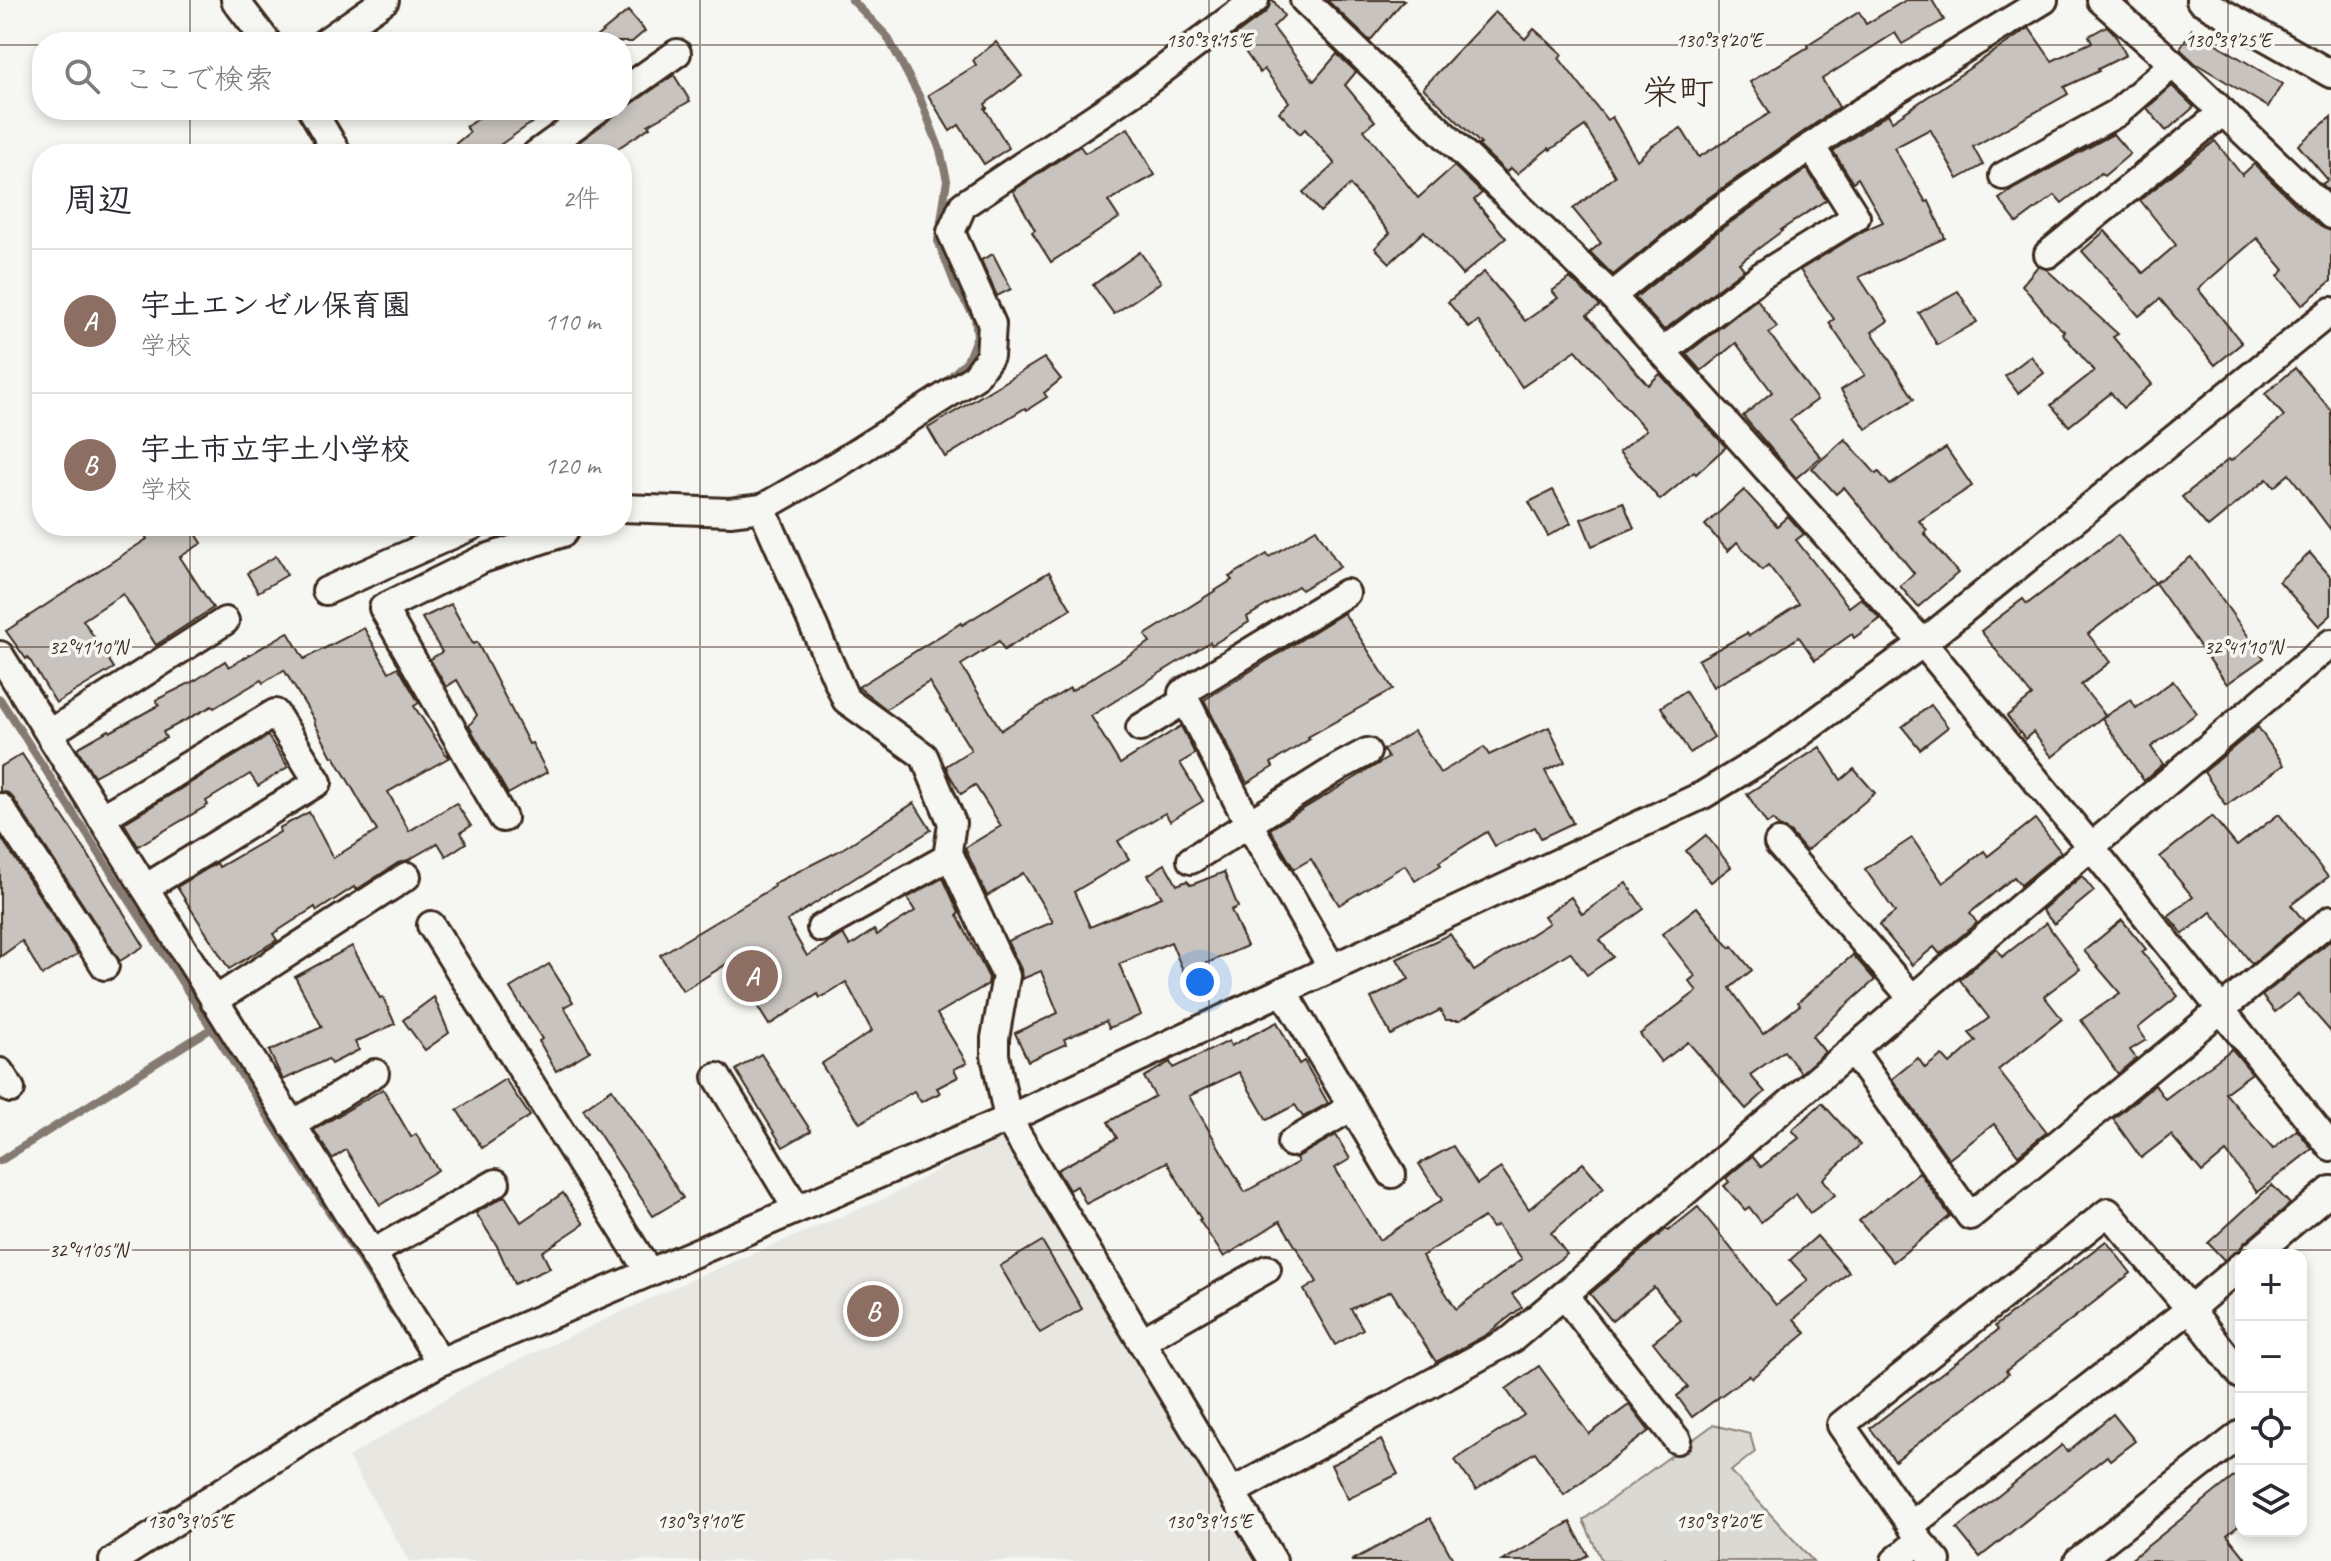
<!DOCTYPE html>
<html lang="ja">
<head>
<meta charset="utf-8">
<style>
	:root { --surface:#fff; --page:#f7f7f7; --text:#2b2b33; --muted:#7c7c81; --line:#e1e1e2; --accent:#111827 }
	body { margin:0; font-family:Caveat,"Klee One",sans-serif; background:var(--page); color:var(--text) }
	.controls { position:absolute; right:24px; bottom:24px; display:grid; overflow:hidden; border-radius:16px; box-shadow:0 4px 12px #0003 }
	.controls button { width:72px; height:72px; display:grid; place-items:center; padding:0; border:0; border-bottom:2px solid var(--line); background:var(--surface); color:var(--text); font:40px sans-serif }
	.you { position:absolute; left:1200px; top:982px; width:28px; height:28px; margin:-20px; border:6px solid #fff; border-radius:50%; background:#1a73e8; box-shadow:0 0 0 12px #1a73e833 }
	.badge { display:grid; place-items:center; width:52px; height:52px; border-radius:50%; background:var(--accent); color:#fff; font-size:26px; font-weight:700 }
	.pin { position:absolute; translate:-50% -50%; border:4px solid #fff; box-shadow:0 2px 8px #0006 }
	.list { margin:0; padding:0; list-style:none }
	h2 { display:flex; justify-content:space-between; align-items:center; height:104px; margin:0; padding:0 32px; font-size:34px }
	h2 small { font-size:26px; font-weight:400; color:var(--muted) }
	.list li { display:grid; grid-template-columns:52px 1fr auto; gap:24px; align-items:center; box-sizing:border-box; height:144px; padding:0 32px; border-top:2px solid var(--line) }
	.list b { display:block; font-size:30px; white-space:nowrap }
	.list p { margin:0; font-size:26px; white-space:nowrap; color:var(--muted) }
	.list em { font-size:26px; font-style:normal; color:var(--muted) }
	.icon { flex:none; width:44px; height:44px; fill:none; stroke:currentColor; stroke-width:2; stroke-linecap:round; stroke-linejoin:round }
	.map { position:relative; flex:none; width:2331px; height:1561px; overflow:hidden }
	.search { position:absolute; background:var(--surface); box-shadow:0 4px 12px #0003; left:32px; top:32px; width:600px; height:88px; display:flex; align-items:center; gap:20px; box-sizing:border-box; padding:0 28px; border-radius:32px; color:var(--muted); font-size:30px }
	.panel { position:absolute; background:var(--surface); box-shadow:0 4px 12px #0003; left:32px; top:144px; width:600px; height:392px; border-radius:32px }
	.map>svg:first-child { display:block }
	.built { fill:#e8e7e2 }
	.green { fill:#dad9d3; stroke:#8a8278; stroke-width:2 }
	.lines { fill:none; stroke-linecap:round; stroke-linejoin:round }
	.stream { stroke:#857a71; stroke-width:8 }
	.building { fill:#c8c3be; stroke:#3b2a1e; stroke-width:2; fill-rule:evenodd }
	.minor-casing { stroke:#3b2a1e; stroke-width:32 }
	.minor { stroke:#f6f6f2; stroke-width:26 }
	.ticks { fill:none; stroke:#3b2a1e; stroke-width:2; stroke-opacity:0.45 }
	.labels { text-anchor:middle; stroke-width:7; stroke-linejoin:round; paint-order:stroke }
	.quarter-label { font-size:36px; fill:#3b2a1e; stroke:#f6f6f2 }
	.ticks-label { font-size:20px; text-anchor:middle; fill:#3b2a1e; stroke:#f6f6f2; stroke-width:7; stroke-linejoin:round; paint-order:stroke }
</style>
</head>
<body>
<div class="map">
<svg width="2331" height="1561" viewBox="0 0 2331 1561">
	<rect width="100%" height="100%" fill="#f6f6f2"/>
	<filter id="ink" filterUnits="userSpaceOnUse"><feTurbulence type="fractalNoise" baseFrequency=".0125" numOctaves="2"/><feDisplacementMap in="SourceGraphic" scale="16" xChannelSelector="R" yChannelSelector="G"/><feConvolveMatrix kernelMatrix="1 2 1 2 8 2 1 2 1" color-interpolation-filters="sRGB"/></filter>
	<g filter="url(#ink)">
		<!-- built -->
		<polygon class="built" points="1008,1119 1273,1561 409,1561 348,1457 484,1376 686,1282 890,1196 972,1151"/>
		<!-- green -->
		<polygon class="green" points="1713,1425 1750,1434 1755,1452 1731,1471 1813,1561 1668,1561 1665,1557 1659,1561 1603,1561 1601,1559 1583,1520"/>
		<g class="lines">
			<!-- stream -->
			<g class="stream">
				<polyline points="852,0 887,36 920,98 940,150 947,180 938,241 956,287 975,317 977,336 967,361 944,383"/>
				<polyline points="0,699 393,1311"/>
				<polyline points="0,1161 212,1028"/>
			</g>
		</g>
		<!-- building -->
		<g class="building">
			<polygon points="1271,0 1273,0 1284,16 1273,27 1314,81 1337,54 1356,72 1345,85 1375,121 1364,130 1418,198 1454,166 1482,193 1474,200 1506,238 1462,275 1424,231 1390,263 1375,248 1390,233 1350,185 1320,212 1303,192 1335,164 1305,129 1300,134 1279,112 1289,102 1264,69 1260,73 1234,36 1265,13 1269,7"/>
			<polygon points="1327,0 1404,0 1370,41"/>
			<polygon points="1906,0 1932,0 1944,20 1902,44 1895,33 1822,79 1839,107 1701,203 1613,275 1590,252 1601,243 1573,209 1615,176 1585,126 1550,150 1549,148 1517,174 1511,168 1506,172 1478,145 1481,144 1423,88 1495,12 1525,39 1534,29 1562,54 1559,58 1607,120 1612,117 1637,160 1652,146 1681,128 1699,157 1770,113 1750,82 1808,47 1807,45 1859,12 1866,24"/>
			<polygon points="628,11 645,31 632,42 590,42"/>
			<polygon points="2107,26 2114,33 2126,55 2098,69 2099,71 2064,87 2068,94 1973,147 1983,165 1958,179 1930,129 1894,148 1926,202 1929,201 1945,238 1859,277 1888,321 1872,332 1914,399 1866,429 1841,390 1865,375 1829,323 1834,319 1800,270 1865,230 1883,222 1858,178 1853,182 1833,151 1888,114 1892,121 2029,28 2052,61 2092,42 2089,36"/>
			<polygon points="2192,29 2282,84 2268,107 2195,63 2180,49"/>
			<polygon points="996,42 1022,76 985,104 987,108 985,109 1009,148 984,164 959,125 950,131 928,95 976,65 973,60"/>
			<polygon points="674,75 690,101 648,125 650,127 609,154 563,154 611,118"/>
			<polygon points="2172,86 2194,107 2166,131 2147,108"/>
			<polygon points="491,110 550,110 487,154 443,154 470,132 466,127"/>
			<polygon points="2331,117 2331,193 2322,184 2328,180 2298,145"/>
			<polygon points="1128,128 1155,175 1108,201 1119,218 1051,262 1032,232 1035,230 1013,191 1080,146 1085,153"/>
			<polygon points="2113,134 2130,154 2104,176 2101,173 2062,203 2055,195 2017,223 1999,199 2015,188"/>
			<polygon points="2215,141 2242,175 2254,164 2297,206 2321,227 2331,231 2331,281 2302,305 2278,276 2284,270 2257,238 2198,289 2242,343 2215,365 2160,299 2139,316 2082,251 2105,231 2143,273 2176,245 2140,200"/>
			<polygon points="1807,169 1826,200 1781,230 1782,231 1739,263 1744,269 1664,330 1635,298 1721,229"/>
			<polygon points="1140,252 1161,282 1114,314 1093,285"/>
			<polygon points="993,254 1011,289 997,296 981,260"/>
			<polygon points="2038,266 2046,269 2118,334 2113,337 2152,384 2123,408 2111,393 2069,426 2051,405 2094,371 2062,333 2064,331 2049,318 2022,285"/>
			<polygon points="1484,272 1525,321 1558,298 1552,291 1570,278 1600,306 1587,315 1648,385 1660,374 1726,447 1696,474 1694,472 1660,500 1619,452 1646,430 1576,350 1522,387 1478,321 1469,328 1448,302"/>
			<polygon points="1958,291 1977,322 1937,345 1919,313"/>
			<polygon points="1757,299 1777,327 1769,333 1817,400 1790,420 1821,457 1796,478 1743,416 1772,392 1736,343 1701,371 1686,354"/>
			<polygon points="2031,356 2044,373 2018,393 2005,376"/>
			<polygon points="1044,358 1061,379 1044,393 1047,397 1027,410 1025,408 945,457 928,428"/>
			<polygon points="2295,368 2331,410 2331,530 2289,474 2274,487 2267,479 2208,527 2182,497 2229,459 2231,461 2284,416 2265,394"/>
			<polygon points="1845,439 1876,474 1879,472 1890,485 1946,448 1972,486 1919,521 1927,530 1924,533 1958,573 1918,607 1900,586 1914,573 1844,487 1836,494 1812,468"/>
			<polygon points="1553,490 1571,523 1548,536 1529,502"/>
			<polygon points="1744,490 1777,526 1788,516 1804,534 1796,540 1849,607 1861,598 1880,619 1854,638 1852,634 1815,660 1799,637 1763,661 1713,687 1698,660 1747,633 1749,636 1799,604 1768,565 1762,570 1737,542 1728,551 1705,525"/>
			<polygon points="1623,502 1634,528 1592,546 1581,519"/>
			<polygon points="139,526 191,526 202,543 180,557 213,608 156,645 123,594 83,620 114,668 56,703 28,657 26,659 6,631 147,539"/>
			<polygon points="1316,529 1340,567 1301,590 1298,586 1247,617 1249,622 1212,645 1210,642 1091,716 1120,764 1181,726 1195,754 1180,763 1203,801 1170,821 1165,813 1118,841 1129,859 1074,892 1090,927 1162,897 1148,875 1165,864 1177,885 1187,881 1191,885 1224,872 1238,907 1231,910 1247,946 1184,973 1171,942 1119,964 1141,1015 1109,1028 1106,1021 1064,1039 1066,1044 1028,1061 1015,1033 1058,1013 1041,971 1022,979 1021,969 1007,941 1053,922 1023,873 987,896 965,848 1001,826 975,785 961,794 949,774 946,766 971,750 929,682 886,709 858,687 961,623 962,625 1049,572 1071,609 1004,650 999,641 961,665 1001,730 1070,688 1071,691 1150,642 1145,635 1232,580 1229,577 1267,554 1269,557"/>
			<polygon points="2118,535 2155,583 2088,634 2110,662 2081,685 2105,715 2052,757 2033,732 2025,739 2007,716 2032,696 1981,631 2023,599 2027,604"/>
			<polygon points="2310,553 2331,577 2331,615 2319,626 2279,581"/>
			<polygon points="276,556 287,575 258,592 247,573"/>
			<polygon points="2191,557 2264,658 2227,684 2155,583"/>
			<polygon points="451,604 473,644 477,642 529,744 532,743 547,772 508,794 469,726 477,715 457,680 446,687 430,659 442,652 422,618"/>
			<polygon points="1344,613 1393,689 1308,737 1310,739 1271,763 1273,767 1247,783 1204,700"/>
			<polygon points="364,628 389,672 398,667 419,703 414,706 447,756 448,754 450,757 388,792 409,831 456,803 471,826 461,832 466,843 446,856 438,843 408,860 398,863 356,890 354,887 317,911 315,907 273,934 277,940 229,969 177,887 217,863 219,867 280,832 279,828 309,812 333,858 377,831 334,756 332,757 314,722 315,721 284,670 263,683 261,680 214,708 212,706 163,732 166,738 94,776 77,748 109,730 110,732 159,705 156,700 196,680 225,661 229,667 288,632 304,659"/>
			<polygon points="2173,681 2197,713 2151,747 2163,764 2144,781 2102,718 2131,700 2136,708"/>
			<polygon points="1685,691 1714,737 1690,753 1661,707"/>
			<polygon points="1931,705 1948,727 1920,749 1902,727"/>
			<polygon points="1549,727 1565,762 1545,771 1573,823 1541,838 1535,827 1495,846 1487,832 1439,862 1441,865 1415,881 1405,865 1339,905 1311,859 1294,869 1270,829 1388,758 1383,750 1414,731 1440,773 1484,747 1489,755"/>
			<polygon points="2258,727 2284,765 2226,805 2204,772"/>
			<polygon points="268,736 288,767 258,786 250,774 206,801 208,805 138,846 124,823"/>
			<polygon points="1820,747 1841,780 1854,769 1875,793 1806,851 1790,832 1779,827 1773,820 1767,824 1747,794"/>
			<polygon points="22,754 87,853 144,946 120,961 13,798 8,793 0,791 0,767"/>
			<polygon points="914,803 931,830 787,921 807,956 843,934 850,946 874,930 877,935 915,911 907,898 943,878 959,913 957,915 989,978 988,984 937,1014 967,1063 954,1069 958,1077 937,1088 940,1093 921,1102 914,1091 860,1123 821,1064 872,1031 846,982 820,998 818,994 769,1025 730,962 683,991 660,955 774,887 773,884 839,851"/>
			<polygon points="2279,814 2328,877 2291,905 2304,921 2252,964 2211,912 2183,934 2168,916 2193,897 2160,857 2212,816 2237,846"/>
			<polygon points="2035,819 2061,852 2021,885 2014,877 1970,913 1977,923 1940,954 1934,947 1912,965 1879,925 1895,912 1865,869 1912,838 1943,883 1984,851 1988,856"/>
			<polygon points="1706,835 1731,867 1711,882 1686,851"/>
			<polygon points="0,836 78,954 42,975 22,941 0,957"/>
			<polygon points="2082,876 2094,891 2054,924 2042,910"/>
			<polygon points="1626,883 1644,909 1600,940 1613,957 1587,975 1570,952 1460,1020 1446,1020 1440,1010 1391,1035 1371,998 1409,979 1397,959 1450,934 1474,971 1549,923 1544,916 1571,897 1582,914"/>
			<polygon points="1697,907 1730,948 1732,946 1752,970 1730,988 1763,1034 1800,1005 1798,1002 1853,955 1875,980 1812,1036 1825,1052 1801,1073 1784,1051 1750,1075 1765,1092 1746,1109 1688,1042 1661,1062 1640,1034 1697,991 1689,981 1695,976 1662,934"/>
			<polygon points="2122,920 2146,949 2142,952 2178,996 2138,1028 2146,1040 2130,1050 2136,1058 2118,1074 2081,1020 2120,993 2084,951"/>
			<polygon points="2046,923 2080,969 2044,996 2062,1019 1998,1070 2047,1132 2018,1155 1994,1124 1949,1159 1892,1079 1918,1058 1925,1068 1942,1055 1950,1064 1976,1041 1969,1033 1989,1018 1960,980 1996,948 2002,957"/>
			<polygon points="2331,940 2331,1032 2298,994 2275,1012 2262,996"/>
			<polygon points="352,946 380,998 383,997 395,1024 355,1042 359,1050 331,1064 328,1059 283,1080 269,1051 322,1027 295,977"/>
			<polygon points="549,964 573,1002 564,1007 590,1051 556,1071 539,1041 542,1039 510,988"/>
			<polygon points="434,997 449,1033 425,1050 403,1020"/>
			<path d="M1277,1022L1299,1064L1304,1061L1328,1103L1303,1117L1295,1105L1267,1120L1239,1072L1189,1096L1245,1192L1298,1162L1296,1158L1336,1135L1350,1159L1335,1168L1379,1240L1442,1200L1419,1164L1453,1146L1477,1184L1501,1168L1529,1209L1583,1163L1604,1188L1551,1233L1567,1254L1512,1294L1522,1307L1486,1335L1436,1362L1391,1291L1351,1309L1363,1329L1335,1345L1304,1290L1317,1282L1280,1221L1224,1257L1199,1220L1201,1219L1167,1162L1086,1204L1077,1186L1069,1190L1057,1170L1117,1138L1108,1122L1155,1096L1144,1077L1170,1062L1173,1068L1229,1041L1231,1046ZM1484,1217L1492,1228L1497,1225L1522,1259L1456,1309L1422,1256Z"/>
			<polygon points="2232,1049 2252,1073 2225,1093 2273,1149 2297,1130 2312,1149 2257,1192 2226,1152 2202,1172 2171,1135 2141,1158 2113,1119 2155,1085 2165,1099"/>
			<polygon points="761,1054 811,1131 783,1147 736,1070"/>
			<polygon points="505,1079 530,1116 482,1148 457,1110"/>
			<polygon points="383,1089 411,1137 416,1134 438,1170 380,1205 346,1150 332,1159 314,1130"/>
			<polygon points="612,1089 683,1198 653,1216 583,1109"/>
			<polygon points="1822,1103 1860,1145 1823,1179 1835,1195 1810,1213 1796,1194 1761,1222 1749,1207 1745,1210 1724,1186 1729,1182 1726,1178 1752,1156 1761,1167 1799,1138 1792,1130"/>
			<polygon points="1919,1172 1950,1216 1893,1262 1859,1221"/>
			<polygon points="2272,1185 2290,1204 2244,1243 2239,1250 2224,1260 2208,1243"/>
			<polygon points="563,1193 584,1224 542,1252 550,1268 514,1284 497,1246 476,1213 505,1196 521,1222"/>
			<polygon points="1698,1207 1776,1305 1808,1280 1790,1260 1817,1236 1849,1272 1794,1319 1806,1333 1752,1378 1749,1375 1692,1417 1677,1396 1688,1387 1653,1342 1681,1320 1654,1287 1612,1321 1590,1294 1666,1229 1668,1231"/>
			<polygon points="1042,1241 1082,1309 1040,1333 1000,1266"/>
			<polygon points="2106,1241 2131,1273 2006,1371 2008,1374 1895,1461 1870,1428 1998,1330 1995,1326"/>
			<polygon points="1539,1366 1589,1434 1629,1405 1649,1431 1564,1495 1535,1452 1476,1490 1455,1460 1524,1415 1506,1389"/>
			<polygon points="2113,1414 2135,1441 2110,1460 2107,1456 1980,1557 1957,1529 2062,1445 2067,1452"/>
			<polygon points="1381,1440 1398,1474 1348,1499 1331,1465"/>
			<polygon points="2241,1471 2241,1524 2227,1535 2248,1561 2129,1561"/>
			<polygon points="1430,1518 1454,1561 1351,1561"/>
			<polygon points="1570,1522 1588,1555 1577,1561 1502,1561"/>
		</g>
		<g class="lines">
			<defs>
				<g id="minor">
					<polyline points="235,0 267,42"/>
					<polyline points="1304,0 1612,296 1923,643 2091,847 2331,1147"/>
					<polyline points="2101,0 2160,52 2331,215"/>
					<polyline points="2200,0 2331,74"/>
					<polyline points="325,42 385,0"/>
					<polyline points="622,92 677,53"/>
					<polyline points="312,110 338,154"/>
					<polyline points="536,154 597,110"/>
					<polyline points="2003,176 2117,113 2173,64"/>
					<polyline points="2048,254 2223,112"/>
					<polyline points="1612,296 1711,216 1859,113 2044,0"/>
					<polyline points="1662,352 1761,276 1856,217 1811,146"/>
					<polyline points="622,508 730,512 762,508 835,466 975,377 990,356 992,324 951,232 963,205 1140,87 1255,0"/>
					<polyline points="762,508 846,700 924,756 952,823 948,851 1006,976 995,1038 995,1055 1008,1119 1273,1561"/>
					<polyline points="326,591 472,526"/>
					<polyline points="0,655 440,1362"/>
					<polyline points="1140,728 1186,700"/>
					<polyline points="50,733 225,621"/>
					<polyline points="0,807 105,966"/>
					<polyline points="101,818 275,713 318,782 145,888"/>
					<polyline points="503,818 383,608 483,559 563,533 567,526"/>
					<polyline points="1778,843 1912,998"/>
					<polyline points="1191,860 1339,767 1367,752"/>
					<polyline points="431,925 649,1272"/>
					<polyline points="821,928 950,856"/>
					<polyline points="1332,968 1249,824 1182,693 1346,593"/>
					<polyline points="1283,991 1392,1174"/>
					<polyline points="214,1001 407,876"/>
					<polyline points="1852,1050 1970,1216 2331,919"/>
					<polyline points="0,1072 11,1089"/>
					<polyline points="717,1077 797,1209"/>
					<polyline points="292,1125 375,1073"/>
					<polyline points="1291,1143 1352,1107"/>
					<polyline points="372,1253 496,1183"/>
					<polyline points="2254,1255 2331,1190"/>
					<polyline points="1564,1295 1677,1440"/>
					<polyline points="1142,1341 1267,1269"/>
					<polyline points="1232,1492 1512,1339 2331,643"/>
					<polyline points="1911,1525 2190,1309 2241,1266"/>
					<polyline points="113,1561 305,1439 440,1362 1008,1119 1703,795 1780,748 1923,643 2331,311"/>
					<polyline points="1895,1561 1919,1541"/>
					<polyline points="1937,1561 1919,1541 1911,1525 1841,1425 2108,1212 2190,1309 2241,1375"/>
					<polyline points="2078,1561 2241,1434"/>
				</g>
			</defs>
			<!-- minor casing -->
			<use href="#minor" class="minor-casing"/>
			<!-- minor -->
			<use href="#minor" class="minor"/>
		</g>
	</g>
	<!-- ticks -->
	<path class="ticks" d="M190,0V42M700,0V1561M1209,0V1561M1719,0V1561M2228,0V1561M0,45H42M622,45H2331M190,110V154M190,526V1561M0,647H2331M0,1250H2331"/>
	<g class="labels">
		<!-- quarter labels -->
		<g class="quarter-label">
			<text x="1678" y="104">栄町</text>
		</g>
	</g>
	<g class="ticks-label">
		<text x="1209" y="47">130°39'15"E</text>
		<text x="1719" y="47">130°39'20"E</text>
		<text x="2228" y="47">130°39'25"E</text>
		<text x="88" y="654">32°41'10"N</text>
		<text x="2243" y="654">32°41'10"N</text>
		<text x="88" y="1257">32°41'05"N</text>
		<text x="190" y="1528">130°39'05"E</text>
		<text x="700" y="1528">130°39'10"E</text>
		<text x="1209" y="1528">130°39'15"E</text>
		<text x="1719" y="1528">130°39'20"E</text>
	</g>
</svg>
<div class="controls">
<button>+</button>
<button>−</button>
<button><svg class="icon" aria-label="locate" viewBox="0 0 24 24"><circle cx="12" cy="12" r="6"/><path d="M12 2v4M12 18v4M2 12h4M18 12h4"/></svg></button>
<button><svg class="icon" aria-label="layers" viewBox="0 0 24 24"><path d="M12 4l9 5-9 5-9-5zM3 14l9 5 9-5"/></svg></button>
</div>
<div class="you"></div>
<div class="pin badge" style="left:752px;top:976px;background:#8d6e63">A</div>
<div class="pin badge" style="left:873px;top:1311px;background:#8d6e63">B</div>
<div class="search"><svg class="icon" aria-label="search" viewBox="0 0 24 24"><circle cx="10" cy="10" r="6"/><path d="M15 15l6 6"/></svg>ここで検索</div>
<section class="panel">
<h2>周辺<small>2件</small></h2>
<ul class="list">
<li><span class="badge" style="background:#8d6e63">A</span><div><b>宇土エンゼル保育園</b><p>学校</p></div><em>110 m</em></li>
<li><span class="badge" style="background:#8d6e63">B</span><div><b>宇土市立宇土小学校</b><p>学校</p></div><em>120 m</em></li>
</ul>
</section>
</div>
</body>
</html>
